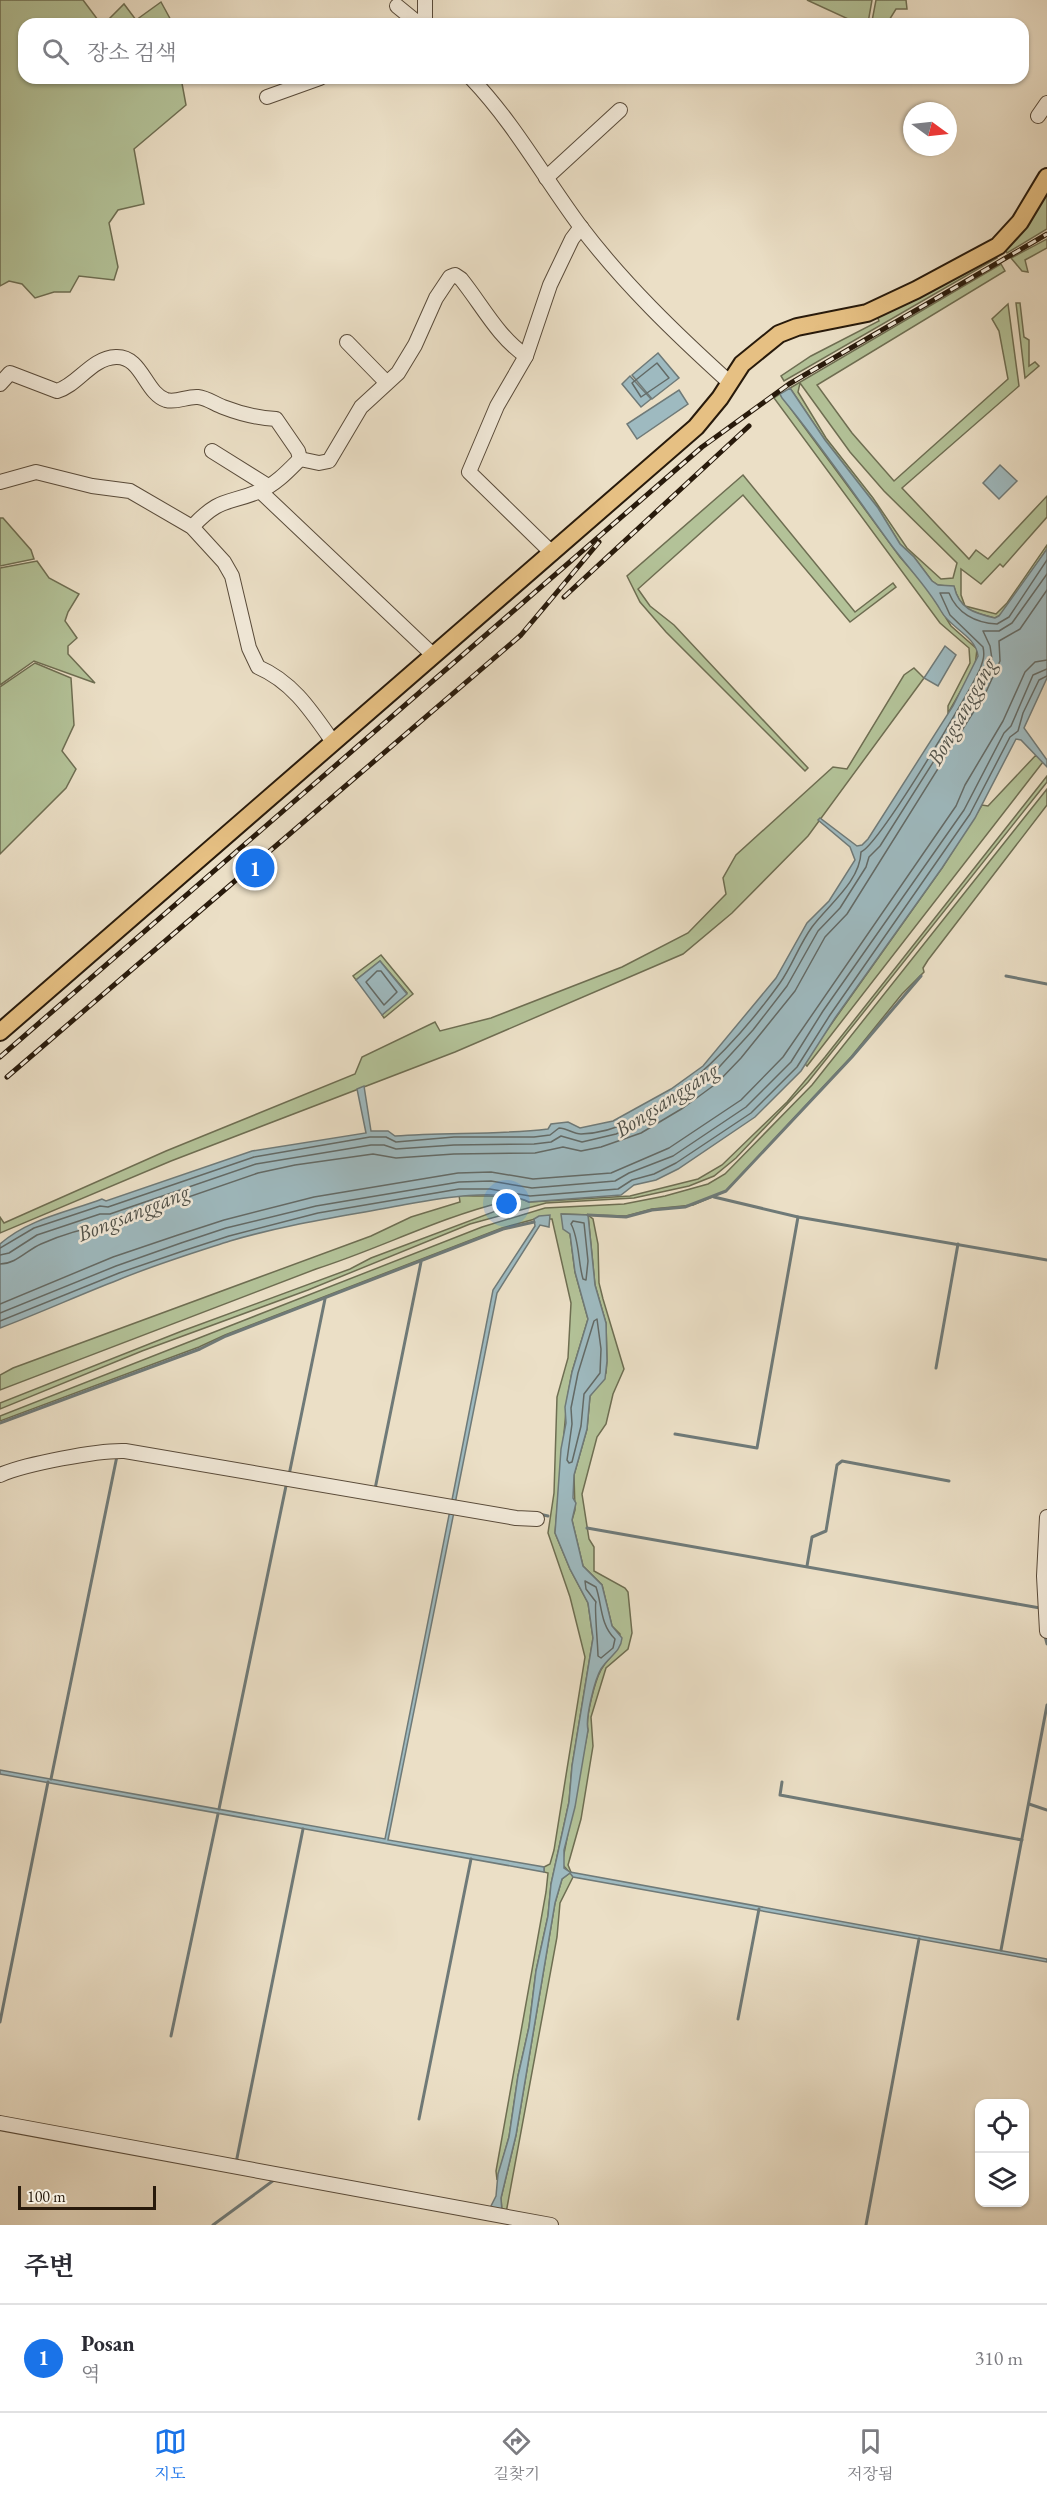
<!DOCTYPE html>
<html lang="ko">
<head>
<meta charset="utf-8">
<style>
	:root { --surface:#fff; --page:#f2f2f3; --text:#2b2b33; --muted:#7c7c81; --line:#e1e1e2; --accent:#1a73e8 }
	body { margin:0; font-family:"EB Garamond","Noto Serif KR",serif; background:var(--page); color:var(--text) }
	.controls { position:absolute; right:18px; bottom:18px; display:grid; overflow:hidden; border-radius:12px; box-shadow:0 2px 4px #0004 }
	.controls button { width:54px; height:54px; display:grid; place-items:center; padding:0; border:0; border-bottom:2px solid var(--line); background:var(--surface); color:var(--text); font:30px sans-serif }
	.compass { position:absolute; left:903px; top:102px; width:54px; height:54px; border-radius:50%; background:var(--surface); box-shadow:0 2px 4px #0004; rotate:105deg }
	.scale { position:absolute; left:18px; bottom:15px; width:138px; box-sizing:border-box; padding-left:6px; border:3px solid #281a0b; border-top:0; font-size:16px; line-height:21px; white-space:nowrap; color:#281a0b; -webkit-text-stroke:4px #f2eada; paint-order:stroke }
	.you { position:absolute; left:507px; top:1204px; width:21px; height:21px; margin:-15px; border:4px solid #fff; border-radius:50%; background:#1a73e8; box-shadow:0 0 0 9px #1a73e833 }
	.badge { display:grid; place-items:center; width:39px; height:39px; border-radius:50%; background:var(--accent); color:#fff; font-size:20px; font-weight:700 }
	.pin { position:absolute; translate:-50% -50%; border:3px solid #fff; box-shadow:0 2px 6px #0006 }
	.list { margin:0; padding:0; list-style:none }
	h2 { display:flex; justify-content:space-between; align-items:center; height:78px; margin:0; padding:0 24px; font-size:26px }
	h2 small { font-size:20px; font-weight:400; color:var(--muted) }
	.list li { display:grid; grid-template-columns:39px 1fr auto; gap:18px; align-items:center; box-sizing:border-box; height:108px; padding:0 24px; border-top:2px solid var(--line) }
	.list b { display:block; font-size:22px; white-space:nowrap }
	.list p { margin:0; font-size:20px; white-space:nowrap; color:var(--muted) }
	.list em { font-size:20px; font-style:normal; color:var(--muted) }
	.icon { flex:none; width:33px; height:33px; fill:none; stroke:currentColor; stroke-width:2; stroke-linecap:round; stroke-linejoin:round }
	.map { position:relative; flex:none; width:1047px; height:2225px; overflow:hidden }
	.search { position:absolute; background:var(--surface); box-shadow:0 2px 4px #0004; left:18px; right:18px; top:18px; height:66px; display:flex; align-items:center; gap:15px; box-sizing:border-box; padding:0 21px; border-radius:18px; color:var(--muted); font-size:22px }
	.sheet { height:186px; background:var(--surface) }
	nav { display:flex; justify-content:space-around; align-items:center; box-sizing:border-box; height:84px; border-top:2px solid var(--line); background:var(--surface); font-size:16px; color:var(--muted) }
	nav a { display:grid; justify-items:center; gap:3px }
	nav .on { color:var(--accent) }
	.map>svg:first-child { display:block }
	.green { fill:#b3c298; stroke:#6e6e52; stroke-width:1.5; fill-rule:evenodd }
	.water { fill:#9ebac0; stroke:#6f7a78; stroke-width:1.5 }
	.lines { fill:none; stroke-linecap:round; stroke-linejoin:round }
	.shore { stroke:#636a66; stroke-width:1.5 }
	.stream { stroke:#6f7a78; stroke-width:3 }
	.minor-casing { stroke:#594b3a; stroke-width:16 }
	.major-casing { stroke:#281a0b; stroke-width:20 }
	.minor { stroke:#f2eada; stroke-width:14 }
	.major { stroke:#e6c083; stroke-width:16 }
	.rail-casing { stroke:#281a0b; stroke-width:5 }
	.rail { stroke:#f2eada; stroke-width:3; stroke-dasharray:9; stroke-linecap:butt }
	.labels { text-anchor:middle; stroke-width:5; stroke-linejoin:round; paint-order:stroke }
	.water-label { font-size:22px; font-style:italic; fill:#51524a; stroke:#f2eada }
</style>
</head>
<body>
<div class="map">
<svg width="1047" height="2225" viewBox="0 0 1047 2225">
	<rect width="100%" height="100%" fill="#ebdfc6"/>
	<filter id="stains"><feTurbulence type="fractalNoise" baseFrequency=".00333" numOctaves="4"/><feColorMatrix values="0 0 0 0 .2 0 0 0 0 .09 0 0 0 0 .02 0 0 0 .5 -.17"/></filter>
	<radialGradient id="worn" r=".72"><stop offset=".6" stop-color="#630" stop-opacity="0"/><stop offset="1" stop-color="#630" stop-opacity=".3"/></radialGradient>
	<!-- green -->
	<g class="green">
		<polygon points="0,0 83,0 101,24 24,24 24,78 181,78 186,105 134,149 144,204 118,210 109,223 118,267 114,280 79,276 70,292 54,292 35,298 22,284 9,281 0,286"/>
		<polygon points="807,0 872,0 868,23 859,24"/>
		<polygon points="876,0 906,0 907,9 896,9 888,22 872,21"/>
		<polygon points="161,2 173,24 104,24 124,4 136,20"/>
		<polygon points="1047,190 1047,229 1007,253 1004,248"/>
		<polygon points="1047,239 1047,248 1025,260 1028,272 1022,271 1011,258"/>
		<polygon points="994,254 997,258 784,381 781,376 811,356 879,321 877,316"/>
		<path d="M1001,264L1005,271L817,385L852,433L894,481L1008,379L999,331L992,319L1008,304L1019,386L902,488L969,559L976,550L988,559L1047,496V517L1003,567L1000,564L981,584L961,569V595L965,606L996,614L1007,603L1047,545V549L1004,613L995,618C973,612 960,611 954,587L938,585L932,581L914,557L900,544L878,508L825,440L790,388ZM800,383L850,452L884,491L957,563L953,578L941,579L907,548L873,498L826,438L798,392Z"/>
		<polygon points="1016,303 1020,303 1024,337 1029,340 1029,366 1035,362 1039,366 1025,378"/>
		<polygon points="780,394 900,557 928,589 951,626 977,649 975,666 948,713 948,706 970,663 969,648 940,623 774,398"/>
		<polygon points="743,475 855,612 893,583 896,587 850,622 743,495 638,589 650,606 674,625 808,768 805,771 666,632 640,602 627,576"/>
		<polygon points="0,518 3,518 31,550 34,559 0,566"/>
		<polygon points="37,561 49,578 79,594 68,612 65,621 77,638 68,646 68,654 95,683 34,661 0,685 0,568"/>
		<polygon points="35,663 71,678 74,725 62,751 76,769 66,788 0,854 0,687"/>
		<polygon points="914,668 924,678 808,836 732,913 683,954 455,1052 171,1161 0,1233 0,1217 4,1223 166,1151 355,1074 362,1057 435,1022 440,1031 491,1018 622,967 688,933 726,894 723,878 736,855 833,767 847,769 904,675"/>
		<polygon points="1036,755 1043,762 807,1066 805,1064 815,1047 942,868 982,805 988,806"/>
		<path d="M1047,776V782L808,1082L736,1158L714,1176L689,1186L634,1198L546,1203L470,1224L308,1290L142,1351L0,1409V1403L182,1331L350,1269L371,1258L504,1208L506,1204L503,1202C438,1218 379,1249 316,1269L0,1390V1375L13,1368L371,1236L411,1217L460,1202L459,1195C482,1198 508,1192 529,1202L630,1196L698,1179L722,1165L787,1102L825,1057Z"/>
		<polygon points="1047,789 1047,805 928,960 923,968 924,972 902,994 851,1057 726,1191 693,1205 652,1209 626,1216 562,1214 570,1234 575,1272 588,1319 572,1372 567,1400 555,1533 570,1569 588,1603 593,1638 572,1766 569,1802 551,1884 548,1916 536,1971 529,2027 518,2076 509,2137 497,2180 496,2171 546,1892 548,1873 544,1872 544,1867 550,1864 554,1850 585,1657 570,1597 548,1533 554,1493 557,1397 568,1358 571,1303 552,1219 535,1219 502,1228 225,1335 199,1347 0,1421 0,1416 482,1227 545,1208 624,1204 665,1196 708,1184 725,1174 812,1085"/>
		<polygon points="381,955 413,994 384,1018 382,1015 407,993 380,961 356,980 353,976"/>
		<path d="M588,1215L593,1219L598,1244L599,1283L603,1299L624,1369L613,1394L606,1424L597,1437L582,1494L589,1539L594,1547V1571L625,1588L628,1592L632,1633L628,1649L606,1668L591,1717L593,1746L581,1819L568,1865L573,1877L560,1903L557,1937L506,2213L502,2212L501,2198L516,2135L555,1903L562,1879L570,1873L562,1864L588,1730C585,1718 595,1681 601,1670C611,1652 617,1658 620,1634L612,1626L602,1585L583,1566L572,1520L575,1510L574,1475L587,1429L590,1396L606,1373L607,1361L606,1323L595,1285Z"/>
	</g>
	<!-- water -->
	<g class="water">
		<polygon points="658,353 679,378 652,399 632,375"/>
		<polygon points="630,376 651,399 641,407 622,384"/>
		<path d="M790,388L825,440L878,508L900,544L914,557L932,581L938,585L954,586C959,609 974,613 995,618L999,616L1047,549V678L1024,728L1047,760V767L1021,740L1016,739L975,818L942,868L835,1018L801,1071L755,1117L678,1169L656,1180L634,1185L621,1195L529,1202C499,1187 436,1199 403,1205C346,1216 287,1224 230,1241C193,1253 154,1265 118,1280C79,1295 40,1313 0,1328V1244C28,1219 68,1212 102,1199L106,1201L252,1151L366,1133L357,1089L364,1086L371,1131H388L395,1136C446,1132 498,1135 548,1129L551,1124L568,1122L580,1128L613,1121L671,1089L703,1066L776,978L807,923L829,901L855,860L850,847L818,820L820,818L857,846L862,845L868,839L953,706L978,656C976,636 950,628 941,611C926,585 906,566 889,542C854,494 820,444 782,398L780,394Z"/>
		<polygon points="679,390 688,404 637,439 627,424"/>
		<polygon points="1000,465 1017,481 999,499 983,483"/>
		<polygon points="945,646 956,655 938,686 924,678"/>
		<polygon points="380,961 407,994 382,1015 356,980"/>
		<path d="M561,1214L588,1215L595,1285L606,1323L607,1361L605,1379L590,1396L587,1429L574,1475L573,1498L576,1503L572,1520L583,1566L602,1585L612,1626L622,1638C621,1652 608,1657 601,1669C595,1679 585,1718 588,1730L575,1807L564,1850V1868L570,1872L1047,1959V1962L573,1877L570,1873L562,1879L555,1903L516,2135L501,2198L502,2212L489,2210L496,2196L498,2174L509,2137L518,2076L529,2027L536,1971L548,1916L551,1884L569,1802L572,1766L593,1638L588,1603L570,1569L555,1533L561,1449L566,1423L565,1407L572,1372L588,1319L575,1272L570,1234L563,1229Z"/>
		<polygon points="550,1215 549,1227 540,1225 497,1293 455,1504 451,1505 493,1290 535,1226 534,1219 539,1216"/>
		<polygon points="450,1510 454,1512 388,1840 527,1864 544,1867 544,1872 0,1774 0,1770 385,1839"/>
	</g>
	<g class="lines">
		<!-- shore -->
		<g class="shore">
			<polygon points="657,363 669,378 641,397 632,383"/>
			<polygon points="377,971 381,971 397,992 384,1005 366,982"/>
			<path d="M573,1221L584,1223L588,1261L586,1280L583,1279C578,1262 579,1238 571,1224Z"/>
			<path d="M0,1248L34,1228L100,1206L108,1207L254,1157L370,1137H386L396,1142L454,1137H534L550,1135L559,1128C567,1128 573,1134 581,1134C657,1132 739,1040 780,983C792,966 799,945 812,927C828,905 860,882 861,852C880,843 967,697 980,669C983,661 985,656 983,647L950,615L940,593H949C957,613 975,623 997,624L1009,617L1047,560"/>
			<polyline points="0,1255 9,1253 37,1235 100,1214 110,1214 256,1164 371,1145 384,1145 396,1149 454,1145 534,1144 551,1142 561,1136 582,1142 616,1134 637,1125 678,1101 711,1076 753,1030 787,986 818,931 840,908 866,867 869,857 880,846 965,712 992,659 990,646 983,631 999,631 1012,623 1047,574"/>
			<path d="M0,1264C16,1264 27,1250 41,1244C63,1234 90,1227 113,1223L258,1173L295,1165L373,1154L396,1158L454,1154L535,1153L563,1147L581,1151L601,1147L641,1133L683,1108L717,1083L741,1058L795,991L825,937L847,914L986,692L1000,661L999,641L1020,629L1047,590"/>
			<polyline points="0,1304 113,1257 178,1235 224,1220 314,1197 458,1173 491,1172 533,1179 611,1173 669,1148 741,1100 783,1057 956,806 965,785 1003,721 1025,672 1035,662 1047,660"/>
			<polyline points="0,1313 116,1266 181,1243 226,1228 316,1206 459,1182 491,1181 532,1188 615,1181 629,1173 673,1156 746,1107 791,1062 823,1011 964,810 1004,733 1011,726 1033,675 1047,669"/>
			<polygon points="597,1319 601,1349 600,1373 584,1394 581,1426 572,1462 569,1463 567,1460 572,1424 571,1408 578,1373 594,1321"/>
			<polyline points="0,1321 119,1273 183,1251 229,1236 318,1213 459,1189 490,1189 530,1196 618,1189 632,1180 654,1174 676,1163 751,1113 797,1067 830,1015 970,814 1010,737 1018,731 1023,713 1039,680 1047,676"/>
			<path d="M585,1581L596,1587C602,1604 600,1625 615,1639L613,1648L601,1658L598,1656C598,1646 594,1605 596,1602L586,1589Z"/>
		</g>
		<!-- stream -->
		<g class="stream">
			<polyline points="1006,976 1047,984"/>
			<polyline points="714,1197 798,1217 1047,1260"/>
			<polyline points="588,1215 626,1217 652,1210 685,1207 726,1191 852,1057 921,976"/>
			<polyline points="936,1368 958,1244"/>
			<polyline points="0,1423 200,1349 226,1336 503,1229 534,1222"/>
			<polyline points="675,1434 757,1448 798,1217"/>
			<polyline points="289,1475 325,1299"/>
			<polyline points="375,1489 421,1262"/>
			<polyline points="539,1514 548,1516"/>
			<polyline points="587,1528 1040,1608"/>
			<polyline points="807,1566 812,1537 826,1531 837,1465 842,1461 949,1481"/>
			<polyline points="1045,1636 1047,1644"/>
			<polyline points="51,1779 117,1456"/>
			<polyline points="782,1782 780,1795 1022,1840"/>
			<polyline points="1029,1804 1047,1810"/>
			<polyline points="219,1809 286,1486"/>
			<polyline points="1001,1950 1047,1705"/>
			<polyline points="738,2019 759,1909"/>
			<polyline points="0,2022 48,1782"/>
			<polyline points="171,2036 218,1814"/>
			<polyline points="419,2119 471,1859"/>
			<polyline points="236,2163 303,1829"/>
			<polyline points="213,2225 274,2180"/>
			<polyline points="866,2225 919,1939"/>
		</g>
		<defs>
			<g id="minor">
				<polyline points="425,0 425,24"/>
				<polyline points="397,6 419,24"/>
				<path d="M471,78C514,123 543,176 580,226C623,283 676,334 729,382"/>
				<polyline points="267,97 320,78"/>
				<polyline points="1038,116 1047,103"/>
				<polyline points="546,178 620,110"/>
				<polyline points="347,342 386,382"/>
				<path d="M0,384L10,373L57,391C78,385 91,358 116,357C142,356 145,393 166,400C177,403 187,396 198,397C207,398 215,404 223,407C241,414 258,418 276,419L298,451L300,459"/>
				<polyline points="212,451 268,486"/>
				<path d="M0,482L36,472L92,486L130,491L192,527L224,562L232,576L249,648L258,667C293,682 312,712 333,742"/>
				<polyline points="260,491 433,655"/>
				<path d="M192,527C221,496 227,505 260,491C276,484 288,471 300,459L319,463L329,461L361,407L398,373L415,345L436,298L450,277L455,275L461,279C482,305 498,337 526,356"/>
				<polyline points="552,553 469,472 497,406 526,356 550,285 572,239 581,227"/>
				<path d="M0,1475C25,1464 98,1450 125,1451L516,1518L537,1519"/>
				<polyline points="1047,1517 1044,1576 1047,1631"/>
				<polyline points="0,2123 551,2225"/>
			</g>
			<polyline id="major" points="0,1032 696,427 720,398 742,364 779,334 797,327 867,313 916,290 998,246 1020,222 1047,177"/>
		</defs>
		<!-- minor casing -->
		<use href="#minor" class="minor-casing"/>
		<!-- major casing -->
		<use href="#major" class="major-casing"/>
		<!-- minor -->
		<use href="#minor" class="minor"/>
		<!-- major -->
		<use href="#major" class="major"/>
		<defs>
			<g id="rail">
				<polyline points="564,597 749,426"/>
				<polyline points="0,1057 702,447 789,384 1047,234"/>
				<polyline points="7,1077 521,635 599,542"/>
			</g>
		</defs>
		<!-- rail casing -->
		<use href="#rail" class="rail-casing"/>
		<!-- rail -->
		<use href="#rail" class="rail"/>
	</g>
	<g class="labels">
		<!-- water labels -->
		<g class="water-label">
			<text transform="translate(961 711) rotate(-61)" y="8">Bongsanggang</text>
			<text transform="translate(666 1099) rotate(-33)" y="8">Bongsanggang</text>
			<text transform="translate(133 1212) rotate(-22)" y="8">Bongsanggang</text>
		</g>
	</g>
	<rect width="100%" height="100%" filter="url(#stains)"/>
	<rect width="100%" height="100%" fill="url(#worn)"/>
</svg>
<div class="controls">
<button><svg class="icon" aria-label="locate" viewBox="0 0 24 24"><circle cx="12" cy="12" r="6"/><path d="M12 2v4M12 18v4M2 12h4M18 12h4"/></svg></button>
<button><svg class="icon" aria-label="layers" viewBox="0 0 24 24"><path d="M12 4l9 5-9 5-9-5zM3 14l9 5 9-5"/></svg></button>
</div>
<svg class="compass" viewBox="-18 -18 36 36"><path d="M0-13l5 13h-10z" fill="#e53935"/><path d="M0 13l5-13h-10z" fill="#7c7c81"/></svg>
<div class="scale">100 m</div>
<div class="you"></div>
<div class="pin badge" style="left:255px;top:868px">1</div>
<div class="search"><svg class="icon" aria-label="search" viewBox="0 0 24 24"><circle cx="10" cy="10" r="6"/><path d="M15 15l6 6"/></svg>장소 검색</div>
</div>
<section class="sheet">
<h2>주변<small></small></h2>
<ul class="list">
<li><span class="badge">1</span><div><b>Posan</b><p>역</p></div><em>310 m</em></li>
</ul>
</section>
<nav>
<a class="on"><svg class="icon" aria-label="map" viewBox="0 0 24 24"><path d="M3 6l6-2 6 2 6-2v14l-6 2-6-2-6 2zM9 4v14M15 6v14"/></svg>지도</a>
<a><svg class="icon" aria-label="directions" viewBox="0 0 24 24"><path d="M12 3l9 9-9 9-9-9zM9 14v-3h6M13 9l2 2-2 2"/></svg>길찾기</a>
<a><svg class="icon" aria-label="saved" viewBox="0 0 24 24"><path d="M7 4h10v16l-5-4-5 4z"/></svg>저장됨</a>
</nav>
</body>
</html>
